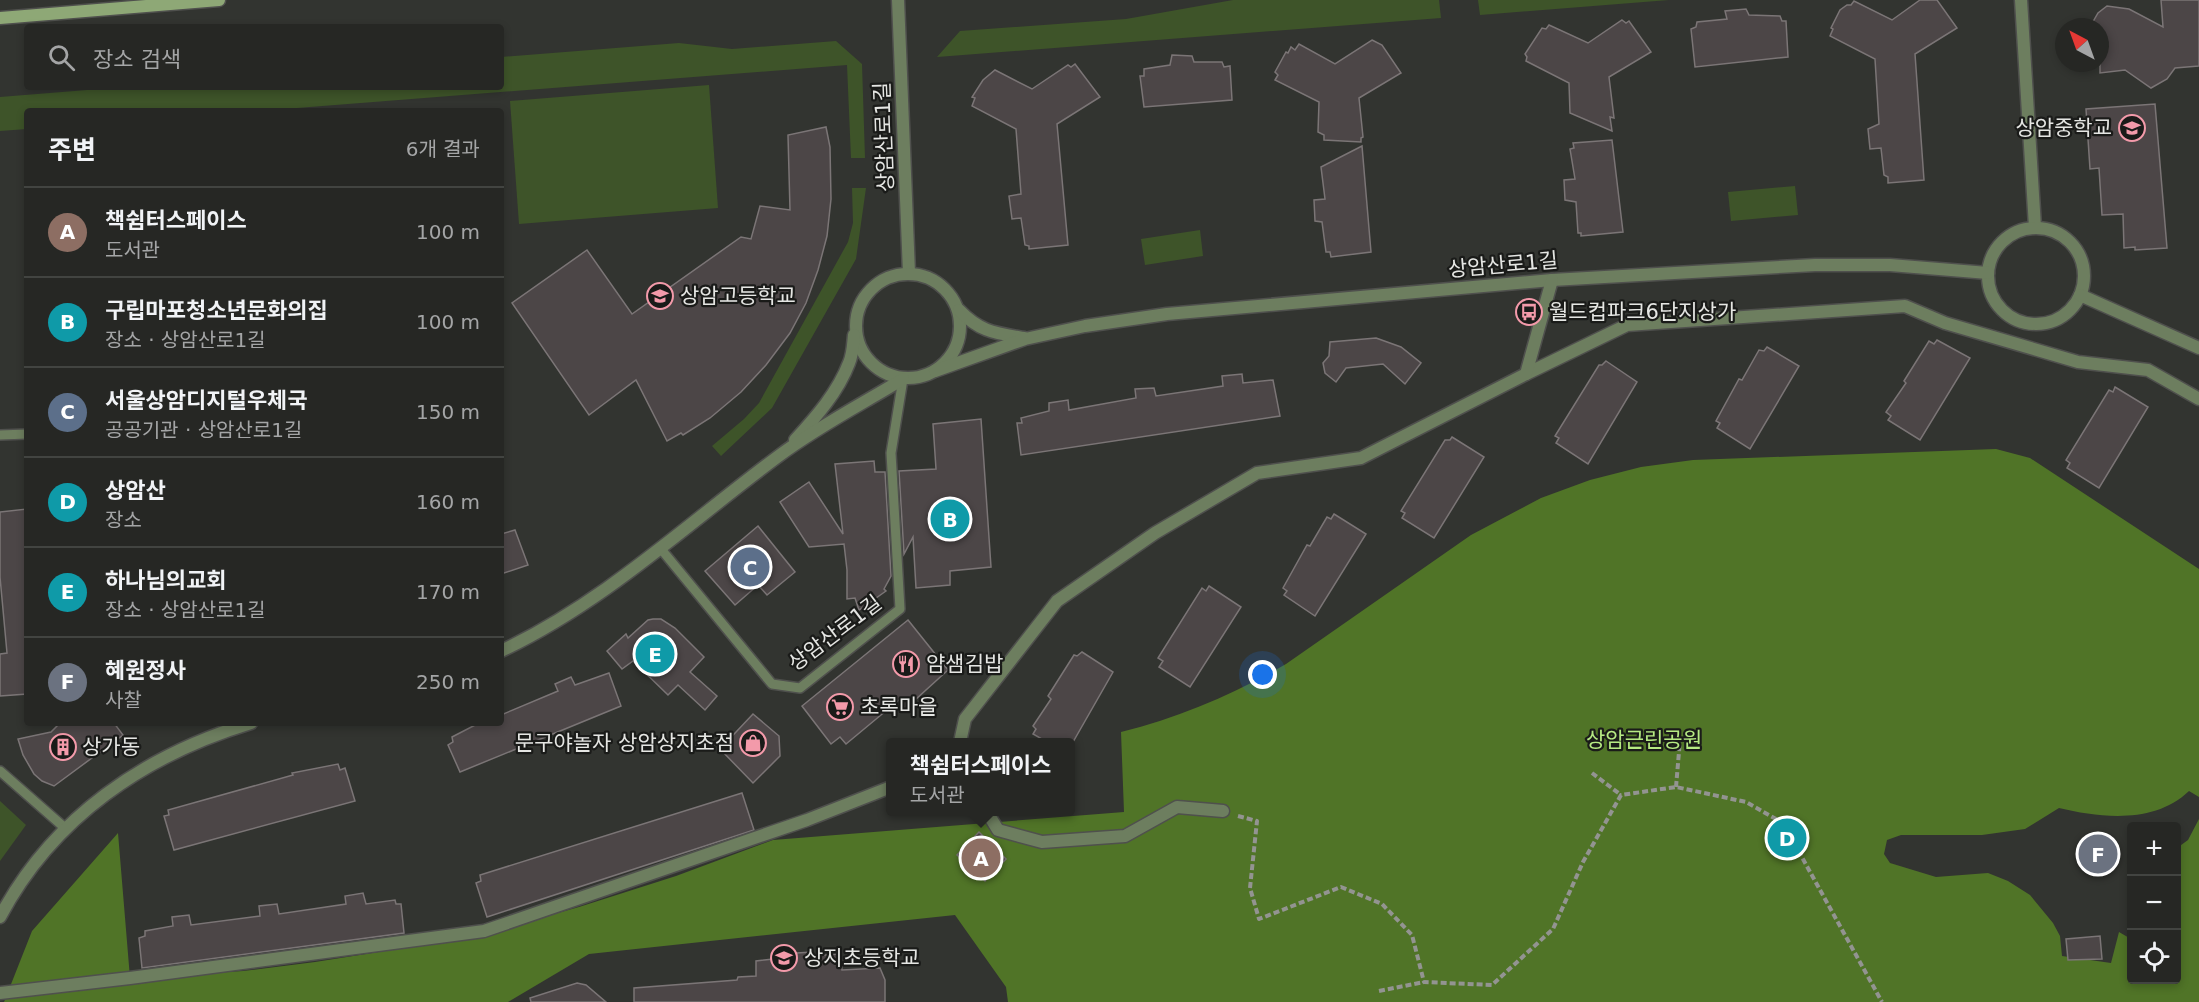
<!DOCTYPE html>
<html lang="ko">
<head>
<meta charset="utf-8">
<style>
	:root { --surface:#262724; --page:#2e2f2c; --text:#f1f3f6; --muted:#a4a5a6; --line:#424441; --accent:#f39aaa }
	body { margin:0; font-family:"DejaVu Sans","Noto Sans KR",sans-serif; background:var(--page); color:var(--text) }
	.controls { position:absolute; right:18px; bottom:18px; display:grid; overflow:hidden; border-radius:6px; box-shadow:0 3px 9px #0003 }
	.controls button { width:54px; height:54px; display:grid; place-items:center; padding:0; border:0; border-bottom:2px solid var(--line); background:var(--surface); color:var(--text); font:30px sans-serif }
	.compass { position:absolute; left:2055px; top:18px; width:54px; height:54px; border-radius:50%; background:var(--surface); box-shadow:0 3px 9px #0003; rotate:319deg }
	.you { position:absolute; left:1263px; top:675px; width:21px; height:21px; margin:-15px; border:4px solid #fff; border-radius:50%; background:#1a73e8; box-shadow:0 0 0 9px #1a73e833 }
	.badge { display:grid; place-items:center; width:39px; height:39px; border-radius:50%; background:var(--accent); color:#fff; font-size:20px; font-weight:700 }
	.pin { position:absolute; translate:-50% -50%; border:3px solid #fff; box-shadow:0 2px 6px #0006 }
	.popup { position:absolute; left:886px; top:738px; width:189px; height:78px; box-sizing:border-box; display:grid; place-content:center; border-radius:6px; background:var(--surface); filter:drop-shadow(0 2px 4px #0005); font-size:20px; white-space:nowrap; color:var(--muted) }
	.popup b { font-size:22px; color:var(--text) }
	.popup::after { content:''; position:absolute; left:50%; top:100%; margin-left:-12px; border:12px solid transparent; border-top-color:var(--surface) }
	.list { margin:0; padding:0; list-style:none }
	h2 { display:flex; justify-content:space-between; align-items:center; height:78px; margin:0; padding:0 24px; font-size:26px }
	h2 small { font-size:20px; font-weight:400; color:var(--muted) }
	.list li { display:grid; grid-template-columns:39px 1fr auto; gap:18px; align-items:center; box-sizing:border-box; height:90px; padding:0 24px; border-top:2px solid var(--line) }
	.list b { display:block; font-size:22px; white-space:nowrap }
	.list p { margin:0; font-size:20px; white-space:nowrap; color:var(--muted) }
	.list em { font-size:20px; font-style:normal; color:var(--muted) }
	.icon { flex:none; width:33px; height:33px; fill:none; stroke:currentColor; stroke-width:2; stroke-linecap:round; stroke-linejoin:round }
	.map { position:relative; flex:none; width:2199px; height:1002px; overflow:hidden }
	.search { position:absolute; background:var(--surface); box-shadow:0 3px 9px #0003; left:24px; top:24px; width:480px; height:66px; display:flex; align-items:center; gap:15px; box-sizing:border-box; padding:0 21px; border-radius:6px; color:var(--muted); font-size:22px }
	.panel { position:absolute; background:var(--surface); box-shadow:0 3px 9px #0003; left:24px; top:108px; width:480px; height:618px; border-radius:6px }
	.map>svg:first-child { display:block }
	.green { fill:#3e5429 }
	.forest { fill:#507427 }
	.building { fill:#4c4647; stroke:#7b7576; stroke-width:1.5 }
	.lines { fill:none; stroke-linecap:round; stroke-linejoin:round }
	.lane-casing { stroke:#4f504d; stroke-width:12 }
	.street-casing { stroke:#4f504d; stroke-width:15 }
	.secondary-casing { stroke:#4f504d; stroke-width:15 }
	.path { stroke:#939491; stroke-width:4; stroke-dasharray:6 3; stroke-linecap:butt }
	.lane { stroke:#6d7e5f; stroke-width:9 }
	.street { stroke:#6d7e5f; stroke-width:12 }
	.secondary { stroke:#8ea876; stroke-width:12 }
	.labels { text-anchor:middle; stroke-width:4.5; stroke-linejoin:round; paint-order:stroke }
	.poi-label { font-size:21px; fill:#e5e6e3; stroke:#1a1b19; text-anchor:start }
	.street-label { font-size:21px; fill:#e5e6e3; stroke:#1a1b19 }
	.park-label { font-size:21px; fill:#b6ea83; stroke:#1a1b19 }
</style>
</head>
<body>
<div class="map">
<svg width="2199" height="1002" viewBox="0 0 2199 1002">
	<rect width="100%" height="100%" fill="#323430"/>
	<!-- green -->
	<g class="green">
		<polygon points="1233,0 1439,0 1441,18 937,57 960,31 1126,19"/>
		<polygon points="1478,0 1669,0 1480,15"/>
		<polygon points="836,41 862,64 865,158 851,158 847,65 259,111 27,111 27,129 0,131 0,97 124,87 501,87 501,57 679,43 732,49"/>
		<polygon points="709,85 718,208 519,224 510,101"/>
		<polygon points="1795,186 1798,215 1731,221 1728,192"/>
		<polygon points="852,188 866,188 856,259 772,408 721,456 712,446 744,419 759,403 848,242 853,223"/>
		<polygon points="1200,230 1203,256 1145,265 1141,239"/>
		<polygon points="0,801 26,825 0,861"/>
	</g>
	<!-- forest -->
	<path class="forest" d="M1996,449L2030,458L2199,569V797L2189,791C2155,824 2101,818 2059,808L2025,829L1982,835H1901L1887,840L1884,854L1890,863L1936,877L1988,873L2008,881L2030,895L2053,923L2060,936L2062,956L2111,963L2119,932L2131,939L2132,980H2176L2177,848L2188,840L2199,819V1002H1008L1006,987L955,915L589,954L508,1002H4L32,931L118,833L130,978L243,971L315,962L404,948L540,918L579,907L676,876L773,840L1124,812L1121,732C1180,717 1234,694 1286,664L1471,535L1541,498L1590,480L1641,467L1693,460Z"/>
	<!-- building -->
	<g class="building">
		<polygon points="1920,0 1937,0 1957,28 1915,54 1924,180 1888,183 1888,177 1884,175 1881,148 1870,149 1868,129 1879,124 1875,59 1830,36 1833,29 1831,28 1840,10 1847,5 1851,5 1854,1 1892,20"/>
		<polygon points="2161,0 2199,0 2199,66 2175,68 2167,79 2151,88 2125,70 2100,73 2100,27 2090,27 2098,13 2107,6 2129,9 2163,27"/>
		<polygon points="1746,9 1749,15 1780,16 1782,21 1786,21 1788,57 1695,67 1691,29 1696,27 1697,22 1727,19 1725,11"/>
		<polygon points="1622,20 1626,23 1629,21 1651,52 1609,77 1614,118 1610,117 1612,131 1570,113 1569,83 1526,61 1527,57 1525,54 1542,28 1546,29 1549,25 1588,43"/>
		<polygon points="1372,40 1382,45 1401,73 1359,98 1363,137 1361,138 1361,142 1324,140 1324,135 1318,132 1319,102 1275,80 1278,75 1275,72 1286,52 1288,53 1291,47 1295,50 1299,44 1335,64"/>
		<polygon points="1172,55 1192,56 1194,62 1222,62 1224,67 1230,66 1232,100 1144,107 1140,76 1144,76 1144,69 1170,65"/>
		<polygon points="1075,64 1100,97 1057,124 1068,245 1029,249 1029,246 1025,245 1021,218 1012,219 1009,196 1021,194 1016,129 972,106 975,98 972,97 983,80 995,70 1032,89 1068,65 1071,67"/>
		<polygon points="2155,104 2167,248 2135,250 2135,247 2124,248 2123,214 2102,215 2099,168 2090,169 2086,109"/>
		<polygon points="826,127 830,147 831,199 827,236 818,270 806,303 790,333 766,365 741,392 710,418 683,435 681,433 667,441 636,380 589,415 512,303 587,250 632,314 741,237 751,239 760,206 790,210 788,135"/>
		<polygon points="1612,140 1623,232 1581,236 1581,233 1578,233 1576,202 1565,200 1564,180 1575,179 1570,149 1574,148 1573,143"/>
		<polygon points="1362,146 1371,252 1331,257 1330,252 1326,252 1322,222 1315,221 1314,200 1325,199 1321,167"/>
		<polygon points="1376,338 1401,347 1421,363 1405,384 1383,364 1346,368 1336,382 1325,373 1323,363 1329,356 1330,342"/>
		<polygon points="1937,340 1970,358 1920,440 1888,420 1891,416 1886,412 1906,383 1904,381 1929,341 1934,344"/>
		<polygon points="1767,347 1799,366 1750,449 1717,428 1720,423 1716,421 1739,379 1742,380 1759,350 1764,351"/>
		<polygon points="1606,361 1637,382 1588,464 1556,443 1559,438 1555,436 1599,365 1602,365"/>
		<polygon points="1242,374 1243,383 1273,380 1280,416 1021,455 1017,423 1022,423 1021,418 1049,411 1049,403 1068,400 1069,410 1136,398 1135,389 1154,388 1156,396 1223,386 1222,376"/>
		<polygon points="2115,387 2148,407 2099,488 2067,468 2070,463 2066,460 2109,390 2113,392"/>
		<polygon points="981,419 991,567 950,571 950,585 916,588 913,537 904,554 899,471 936,469 933,424"/>
		<polygon points="1452,437 1484,457 1434,538 1402,518 1405,513 1401,511 1445,440 1450,440"/>
		<polygon points="874,461 875,472 885,472 891,576 884,589 886,591 859,610 855,598 847,599 847,570 844,544 809,547 780,502 809,482 843,534 835,464"/>
		<polygon points="27,509 27,694 0,696 0,654 7,653 0,577 0,512"/>
		<polygon points="1334,514 1366,534 1315,616 1284,595 1287,591 1283,588 1307,545 1310,546 1327,517 1331,519"/>
		<polygon points="758,526 795,572 767,595 758,585 735,605 705,571"/>
		<polygon points="515,530 528,565 501,574 501,534"/>
		<polygon points="1209,586 1241,607 1190,687 1159,667 1163,661 1158,658 1202,588 1206,591"/>
		<polygon points="653,619 661,619 675,628 704,657 690,672 717,696 705,710 678,685 668,695 633,661 622,669 607,651 626,634 628,638 648,620"/>
		<polygon points="908,620 948,670 905,709 899,700 846,744 840,737 831,744 802,706"/>
		<polygon points="1082,652 1113,672 1073,742 1047,742 1033,734 1036,729 1033,726 1051,699 1048,696 1074,655 1077,656"/>
		<polygon points="609,673 621,706 460,772 448,745 453,742 452,737 479,723 501,723 501,715 558,691 555,684 571,677 575,685"/>
		<polygon points="753,714 779,736 780,756 753,783 720,749"/>
		<polygon points="60,723 114,723 123,735 54,786 42,781 34,774 23,755 18,739 51,732"/>
		<polygon points="338,764 340,770 345,768 355,801 174,850 164,816 169,815 168,810 293,775 292,773"/>
		<polygon points="742,793 754,830 487,917 476,883 481,881 480,875"/>
		<polygon points="979,832 1006,859 985,881 957,855"/>
		<polygon points="363,893 366,904 395,900 396,904 401,904 404,933 142,968 139,938 145,936 145,931 173,926 172,917 189,915 191,925 260,916 259,906 277,904 279,914 346,904 345,896"/>
		<polygon points="2100,936 2102,959 2068,960 2066,939"/>
		<polygon points="812,952 812,956 840,954 842,970 880,968 885,980 885,1002 634,1002 634,988 737,980 738,977 756,976 756,961 782,958 781,954"/>
		<polygon points="577,983 586,985 606,1002 531,1002 530,998"/>
	</g>
	<g class="lines">
		<defs>
			<g id="lane">
				<polyline points="0,435 27,434"/>
				<polyline points="661,549 772,684 800,688 900,609 891,453 903,379"/>
				<polyline points="0,771 65,828"/>
			</g>
			<g id="street">
				<polyline points="898,0 909,273"/>
				<polyline points="2021,0 2035,227"/>
				<circle cx="2036" cy="276" r="48"/>
				<circle cx="908" cy="326" r="52"/>
				<polyline points="2080,295 2199,348"/>
				<path d="M959,310C980,332 995,333 1024,338"/>
				<polyline points="935,371 1025,339 1085,326 1167,314 1552,280 1815,265 1890,265 1988,273"/>
				<polyline points="1526,374 1627,325 1905,306 1945,323 2078,362 2148,370 2199,399"/>
				<path d="M795,440C816,417 838,392 849,363C853,354 853,344 854,335"/>
				<path d="M501,651C605,602 688,523 780,455C819,426 862,404 903,379"/>
				<polyline points="960,742 965,719 1057,601 1155,533 1257,473 1361,458 1526,374 1552,280"/>
				<polyline points="987,812 998,830 1042,842 1125,836 1177,807 1223,811"/>
				<path d="M0,917C53,817 145,755 251,723"/>
				<polyline points="0,993 130,978 484,931 807,820 891,787"/>
			</g>
			<polyline id="secondary" points="0,18 219,0"/>
		</defs>
		<!-- lane casing -->
		<use href="#lane" class="lane-casing"/>
		<!-- street casing -->
		<use href="#street" class="street-casing"/>
		<!-- secondary casing -->
		<use href="#secondary" class="secondary-casing"/>
		<!-- path -->
		<g class="path">
			<polyline points="1592,773 1621,795"/>
			<polyline points="1676,787 1680,740"/>
			<polyline points="1238,816 1257,821 1250,888 1259,919 1341,887 1382,904 1412,935 1424,982 1492,985 1553,929 1583,862 1621,795 1676,787 1746,802 1783,823 1882,1002"/>
			<polyline points="1379,991 1424,982"/>
		</g>
		<!-- lane -->
		<use href="#lane" class="lane"/>
		<!-- street -->
		<use href="#street" class="street"/>
		<!-- secondary -->
		<use href="#secondary" class="secondary"/>
	</g>
	<!-- icons -->
	<defs>
		<symbol id="school-ring" viewBox="-11 -11 22 22"><circle r="9.5" fill="#1a1b19" stroke="#f39aaa" stroke-width="1.5"/><path d="M0-5L7-2L0 1L-7-2ZM-4 1L0 2.5L4 1V4Q0 6-4 4Z" fill="#f39aaa"/></symbol>
		<symbol id="bus-ring" viewBox="-11 -11 22 22"><circle r="9.5" fill="#1a1b19" stroke="#f39aaa" stroke-width="1.5"/><path d="M-5-6H5V4H4V6H2V4H-2V6H-4V4H-5ZM-3.5-4V0h7V-4ZM-3.5 1.2v1.5H-2V1.2ZM2 1.2v1.5H3.5V1.2Z" fill="#f39aaa"/></symbol>
		<symbol id="restaurant-ring" viewBox="-11 -11 22 22"><circle r="9.5" fill="#1a1b19" stroke="#f39aaa" stroke-width="1.5"/><path d="M-5-6h1v4h1v-4h1v4h1v-4h1v5L-1.5 .5V6h-2V.5L-5-1ZM5-6V6H3V1.5H1.5Q1.5-4 5-6Z" fill="#f39aaa"/></symbol>
		<symbol id="supermarket-ring" viewBox="-11 -11 22 22"><circle r="9.5" fill="#1a1b19" stroke="#f39aaa" stroke-width="1.5"/><path d="M-6-5.5h2.5l.6 2H6L4.5 2H-2.5L-4.4-4H-6ZM-1.5 3.2a1.3 1.3 0 1 0 .1 0ZM3 3.2a1.3 1.3 0 1 0 .1 0Z" fill="#f39aaa"/></symbol>
		<symbol id="shop-ring" viewBox="-11 -11 22 22"><circle r="9.5" fill="#1a1b19" stroke="#f39aaa" stroke-width="1.5"/><path d="M-5-2.5h2.3a2.7 3.5 0 0 1 5.4 0H5L5.5 6h-11ZM-1.5-2.5h3a1.5 2.3 0 0 0-3 0Z" fill="#f39aaa"/></symbol>
		<symbol id="building-ring" viewBox="-11 -11 22 22"><circle r="9.5" fill="#1a1b19" stroke="#f39aaa" stroke-width="1.5"/><path d="M-4-6H4V6H1V3H-1V6H-4ZM-2.5-4.3h1.7v1.8h-1.7ZM.8-4.3h1.7v1.8H.8ZM-2.5-1h1.7V.8h-1.7ZM.8-1h1.7V.8H.8Z" fill="#f39aaa"/></symbol>
	</defs>
	<g fill-rule="evenodd">
		<use href="#school-ring" x="2117" y="113" width="30" height="30"/>
		<use href="#school-ring" x="645" y="281" width="30" height="30"/>
		<use href="#bus-ring" x="1514" y="297" width="30" height="30"/>
		<use href="#restaurant-ring" x="891" y="649" width="30" height="30"/>
		<use href="#supermarket-ring" x="825" y="692" width="30" height="30"/>
		<use href="#shop-ring" x="738" y="728" width="30" height="30"/>
		<use href="#building-ring" x="48" y="732" width="30" height="30"/>
		<use href="#school-ring" x="769" y="943" width="30" height="30"/>
	</g>
	<g class="labels">
		<!-- poi labels -->
		<g class="poi-label">
			<text x="2112" y="135" text-anchor="end">상암중학교</text>
			<text x="680" y="303">상암고등학교</text>
			<text x="1549" y="319">월드컵파크6단지상가</text>
			<text x="926" y="671">얌샘김밥</text>
			<text x="860" y="714">초록마을</text>
			<text x="734" y="750" text-anchor="end">문구야놀자 상암상지초점</text>
			<text x="82" y="754">상가동</text>
			<text x="804" y="965">상지초등학교</text>
		</g>
		<!-- street labels -->
		<g class="street-label">
			<text transform="translate(884 137) rotate(-92)" y="7">상암산로1길</text>
			<text transform="translate(1503 265) rotate(-5)" y="7">상암산로1길</text>
			<text transform="translate(835 633) rotate(-37)" y="7">상암산로1길</text>
		</g>
		<!-- park labels -->
		<g class="park-label">
			<text x="1644" y="747">상암근린공원</text>
		</g>
	</g>
</svg>
<div class="controls">
<button>+</button>
<button>−</button>
<button><svg class="icon" aria-label="locate" viewBox="0 0 24 24"><circle cx="12" cy="12" r="6"/><path d="M12 2v4M12 18v4M2 12h4M18 12h4"/></svg></button>
</div>
<svg class="compass" viewBox="-18 -18 36 36"><path d="M0-13l5 13h-10z" fill="#e53935"/><path d="M0 13l5-13h-10z" fill="#a4a5a6"/></svg>
<div class="you"></div>
<div class="pin badge" style="left:981px;top:858px;background:#8d6e63">A</div>
<div class="popup"><b>책쉼터스페이스</b>도서관</div>
<div class="pin badge" style="left:950px;top:519px;background:#0f9aa8">B</div>
<div class="pin badge" style="left:750px;top:567px;background:#5c6f8a">C</div>
<div class="pin badge" style="left:1787px;top:838px;background:#0f9aa8">D</div>
<div class="pin badge" style="left:655px;top:654px;background:#0f9aa8">E</div>
<div class="pin badge" style="left:2098px;top:854px;background:#6b7280">F</div>
<div class="search"><svg class="icon" aria-label="search" viewBox="0 0 24 24"><circle cx="10" cy="10" r="6"/><path d="M15 15l6 6"/></svg>장소 검색</div>
<section class="panel">
<h2>주변<small>6개 결과</small></h2>
<ul class="list">
<li><span class="badge" style="background:#8d6e63">A</span><div><b>책쉼터스페이스</b><p>도서관</p></div><em>100 m</em></li>
<li><span class="badge" style="background:#0f9aa8">B</span><div><b>구립마포청소년문화의집</b><p>장소 · 상암산로1길</p></div><em>100 m</em></li>
<li><span class="badge" style="background:#5c6f8a">C</span><div><b>서울상암디지털우체국</b><p>공공기관 · 상암산로1길</p></div><em>150 m</em></li>
<li><span class="badge" style="background:#0f9aa8">D</span><div><b>상암산</b><p>장소</p></div><em>160 m</em></li>
<li><span class="badge" style="background:#0f9aa8">E</span><div><b>하나님의교회</b><p>장소 · 상암산로1길</p></div><em>170 m</em></li>
<li><span class="badge" style="background:#6b7280">F</span><div><b>혜원정사</b><p>사찰</p></div><em>250 m</em></li>
</ul>
</section>
</div>
</body>
</html>
